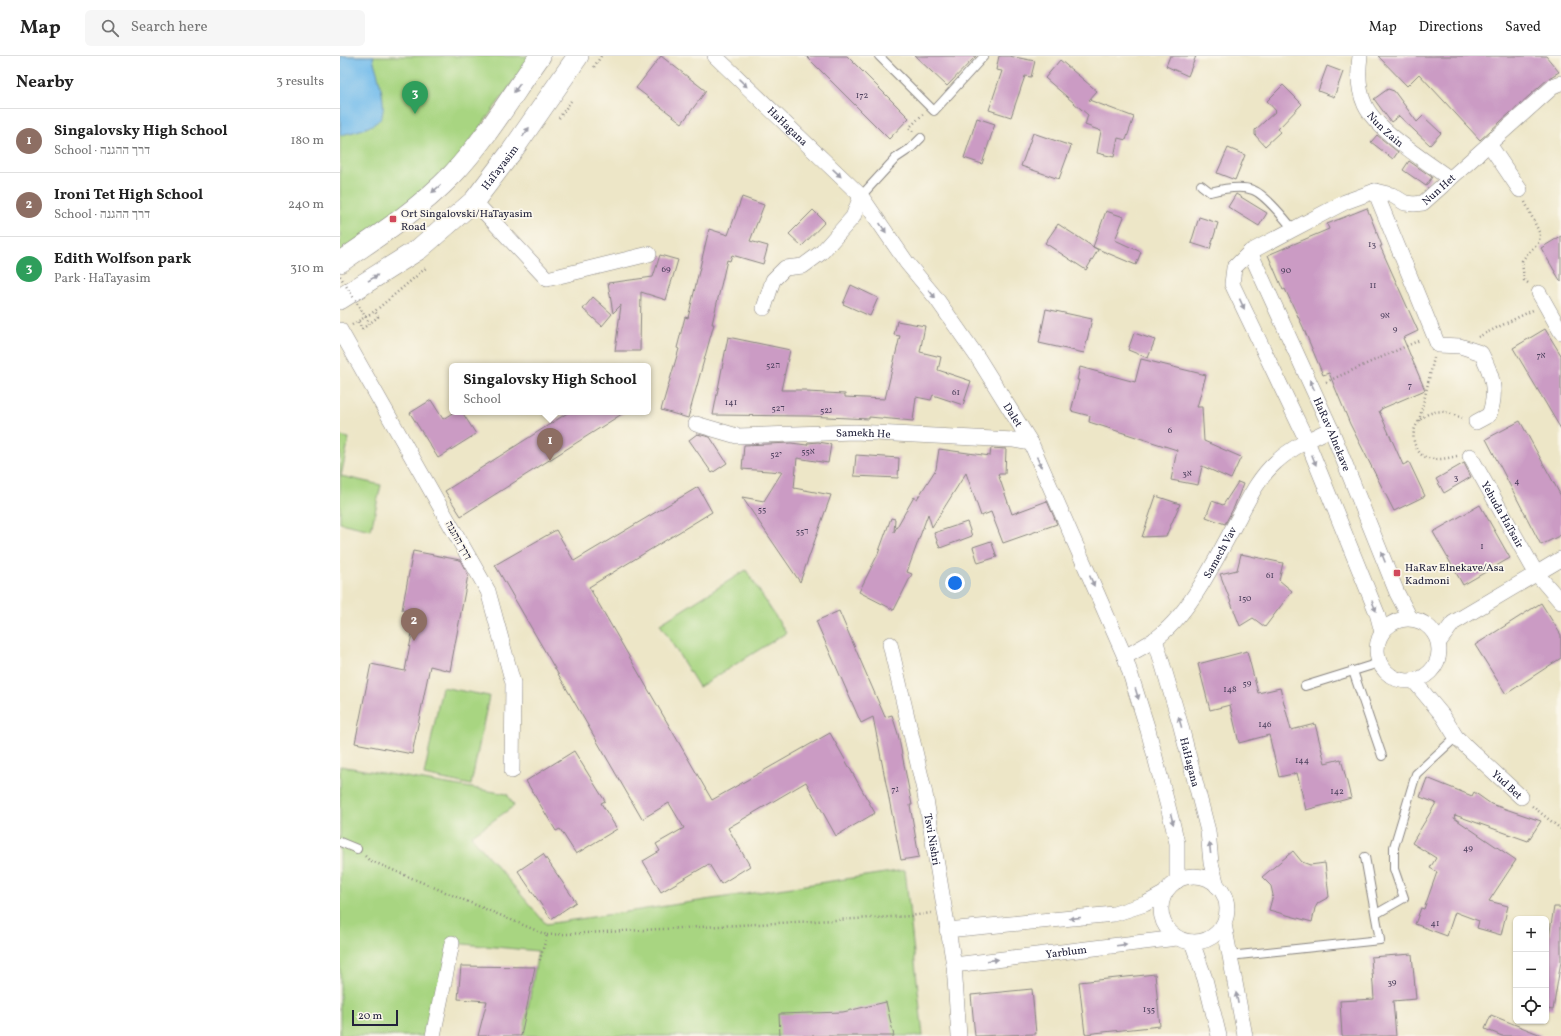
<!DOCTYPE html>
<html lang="en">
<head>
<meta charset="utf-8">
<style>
	:root { --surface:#fff; --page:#f6f6f6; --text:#222; --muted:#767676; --line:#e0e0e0; --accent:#1a73e8 }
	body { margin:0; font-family:Vollkorn,"Frank Ruhl Libre",serif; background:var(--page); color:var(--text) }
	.controls { position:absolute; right:12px; bottom:12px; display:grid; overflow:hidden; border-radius:6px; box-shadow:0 1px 3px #0004 }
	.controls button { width:36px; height:36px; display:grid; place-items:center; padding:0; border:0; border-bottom:1px solid var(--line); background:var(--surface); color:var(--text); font:20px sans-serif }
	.scale { position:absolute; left:12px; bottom:10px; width:46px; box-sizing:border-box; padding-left:4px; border:2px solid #22223b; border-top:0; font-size:11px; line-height:14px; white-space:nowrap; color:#22223b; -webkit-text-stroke:3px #fbf7ec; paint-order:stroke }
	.you { position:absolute; left:615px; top:527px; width:14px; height:14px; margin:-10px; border:3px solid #fff; border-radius:50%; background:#1a73e8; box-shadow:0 0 0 6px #1a73e833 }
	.badge { display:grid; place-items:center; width:26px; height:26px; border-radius:50%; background:var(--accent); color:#fff; font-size:13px; font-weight:700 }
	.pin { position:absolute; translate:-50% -33px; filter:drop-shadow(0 1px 2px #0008) }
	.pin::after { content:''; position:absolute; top:21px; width:14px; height:12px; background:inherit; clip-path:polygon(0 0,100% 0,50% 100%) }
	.popup { position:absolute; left:109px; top:307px; width:202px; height:52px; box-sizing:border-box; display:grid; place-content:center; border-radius:6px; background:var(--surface); filter:drop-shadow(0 1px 3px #0005); font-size:13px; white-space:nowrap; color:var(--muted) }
	.popup b { font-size:15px; color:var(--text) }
	.popup::after { content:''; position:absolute; left:50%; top:100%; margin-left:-8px; border:8px solid transparent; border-top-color:var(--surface) }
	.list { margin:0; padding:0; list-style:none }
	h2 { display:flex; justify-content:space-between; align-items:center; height:52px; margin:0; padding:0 16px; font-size:17px }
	h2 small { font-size:13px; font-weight:400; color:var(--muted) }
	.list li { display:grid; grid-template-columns:26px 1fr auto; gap:12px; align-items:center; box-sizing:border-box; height:64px; padding:0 16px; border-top:1px solid var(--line) }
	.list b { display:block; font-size:15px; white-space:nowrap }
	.list p { margin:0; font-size:13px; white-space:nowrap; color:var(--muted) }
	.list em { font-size:13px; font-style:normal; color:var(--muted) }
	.icon { flex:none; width:22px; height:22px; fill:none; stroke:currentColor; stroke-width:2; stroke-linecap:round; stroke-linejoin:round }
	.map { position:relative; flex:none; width:1221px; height:980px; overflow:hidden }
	header { display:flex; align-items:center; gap:24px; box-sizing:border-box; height:56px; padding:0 20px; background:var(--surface); border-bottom:1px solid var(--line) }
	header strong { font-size:19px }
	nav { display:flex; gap:22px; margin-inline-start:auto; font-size:14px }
	.search { width:280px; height:36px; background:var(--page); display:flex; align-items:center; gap:10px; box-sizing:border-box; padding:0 14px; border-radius:6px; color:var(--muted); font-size:15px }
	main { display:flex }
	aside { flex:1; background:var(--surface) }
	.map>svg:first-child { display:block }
	.green { fill:#a8d581; stroke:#657c5e }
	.water { fill:#73bceb; stroke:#4a6f93 }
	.building { fill:#cb9bc4 }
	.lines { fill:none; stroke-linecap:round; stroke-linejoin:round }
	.service-casing { stroke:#888481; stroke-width:10 }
	.minor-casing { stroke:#888481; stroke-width:16 }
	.secondary-casing { stroke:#888481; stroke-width:22 }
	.path { stroke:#888481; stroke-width:2.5; stroke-dasharray:1 3; stroke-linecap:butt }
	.service { stroke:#fff; stroke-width:8 }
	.minor { stroke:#fff; stroke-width:15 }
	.secondary { stroke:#fff; stroke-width:21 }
	.path-bridge { stroke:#888481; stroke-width:2.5; stroke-dasharray:1 3; stroke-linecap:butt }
	.oneway { fill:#9c9ca7 }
	.poi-dot { fill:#d1495b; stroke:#fbf7ec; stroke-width:1.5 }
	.labels { text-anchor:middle; stroke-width:3.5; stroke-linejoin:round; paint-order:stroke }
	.number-label { font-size:9px; fill:#4c405d }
	.street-label { font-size:11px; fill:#22223b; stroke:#fbf7ec }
	.poi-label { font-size:11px; fill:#22223b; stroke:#fbf7ec; text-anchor:start }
</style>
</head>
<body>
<header>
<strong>Map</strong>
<div class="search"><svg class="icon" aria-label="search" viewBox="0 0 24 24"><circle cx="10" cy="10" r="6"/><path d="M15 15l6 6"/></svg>Search here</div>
<nav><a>Map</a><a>Directions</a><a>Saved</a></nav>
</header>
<main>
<aside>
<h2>Nearby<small>3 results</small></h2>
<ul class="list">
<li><span class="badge" style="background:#8d6e63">1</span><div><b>Singalovsky High School</b><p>School · דרך ההגנה</p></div><em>180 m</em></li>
<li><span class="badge" style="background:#8d6e63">2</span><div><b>Ironi Tet High School</b><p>School · דרך ההגנה</p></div><em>240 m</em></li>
<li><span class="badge" style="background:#2e9e5b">3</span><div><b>Edith Wolfson park</b><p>Park · HaTayasim</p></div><em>310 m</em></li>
</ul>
</aside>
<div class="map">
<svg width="1221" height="980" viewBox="0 0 1221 980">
	<rect width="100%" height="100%" fill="#fbf7ec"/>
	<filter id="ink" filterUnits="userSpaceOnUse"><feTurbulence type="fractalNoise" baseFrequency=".025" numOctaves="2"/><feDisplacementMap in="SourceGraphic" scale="8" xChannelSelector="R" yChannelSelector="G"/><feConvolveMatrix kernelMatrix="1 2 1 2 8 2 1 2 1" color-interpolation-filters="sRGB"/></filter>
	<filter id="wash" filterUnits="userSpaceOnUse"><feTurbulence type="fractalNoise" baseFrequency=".012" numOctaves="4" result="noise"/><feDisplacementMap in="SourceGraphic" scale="16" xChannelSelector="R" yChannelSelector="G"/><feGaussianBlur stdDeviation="0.9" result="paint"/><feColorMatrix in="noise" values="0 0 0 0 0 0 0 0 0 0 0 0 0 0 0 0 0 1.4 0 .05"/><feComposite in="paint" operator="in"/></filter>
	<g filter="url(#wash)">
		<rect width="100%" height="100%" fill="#ede6c7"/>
		<!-- green -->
		<g class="green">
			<polygon points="0,0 192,0 107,117 0,197"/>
			<polygon points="0,380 9,382 1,420 41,429 31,474 0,467"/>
			<polygon points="406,514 446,577 359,631 320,568"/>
			<polygon points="102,631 149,640 131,729 84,719"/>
			<polygon points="0,710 167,738 174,750 131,780 206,868 565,814 583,980 183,980 198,895 113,887 93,980 0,980"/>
		</g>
		<!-- water -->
		<path class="water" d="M0,0H34L33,3C37,16 49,52 40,63C33,72 11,77 0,79Z"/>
		<g id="blocks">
			<!-- building -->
			<g class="building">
				<polygon points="321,0 366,35 342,67 296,32"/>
				<polygon points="466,0 507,0 569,62 549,83"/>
				<polygon points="575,0 636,0 607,30"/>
				<polygon points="659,0 669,0 695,5 691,21 685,20 671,61 649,54 662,15 656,14"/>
				<polygon points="830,0 856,0 848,20 826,10"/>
				<polygon points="1038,0 1206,0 1219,16 1209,22 1140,84 1079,18 1067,30"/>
				<polygon points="720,4 757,35 749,44 794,61 786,84 778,82 774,101 757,97 761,75 745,69 748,59 705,22"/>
				<polygon points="987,10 1003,16 994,41 978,35"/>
				<polygon points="943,29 962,48 938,73 940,76 925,90 915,79 915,74 936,55 927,45"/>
				<polygon points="1048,33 1054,35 1077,66 1083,60 1101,77 1090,89 1059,60 1051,66 1034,43"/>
				<polygon points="637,62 655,68 642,108 624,102"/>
				<polygon points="693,77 731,90 719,123 681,110"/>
				<polygon points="1037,79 1058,96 1053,103 1031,86"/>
				<polygon points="888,92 905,99 895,124 877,117"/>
				<polygon points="1069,105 1092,121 1086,130 1063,114"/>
				<polygon points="896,138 927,157 919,170 888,151"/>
				<polygon points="402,141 424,149 410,185 428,190 423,208 392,199 390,205 387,204 372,268 374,268 348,362 321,354 339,293 337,292 345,261 348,262 369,173 388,179"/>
				<polygon points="1027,152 1042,190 1040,190 1078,275 1063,282 1085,334 1041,353 1041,354 1039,355 1063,409 1069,406 1085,440 1054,455 1010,368 989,317 983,319 963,271 945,233 943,234 928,199 989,173 987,168"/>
				<polygon points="473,154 485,166 462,190 449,178"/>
				<polygon points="766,155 784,161 775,184 801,196 796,209 753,191"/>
				<polygon points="859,161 878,167 870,193 851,187"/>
				<polygon points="718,168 758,194 746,214 705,187"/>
				<polygon points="1221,180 1221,226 1201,192"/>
				<polygon points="320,199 338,204 326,244 301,236 300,295 275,295 281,249 273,257 268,227 313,221"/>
				<polygon points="511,229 538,242 530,260 503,248"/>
				<polygon points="253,241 272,258 262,270 243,253"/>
				<polygon points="706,253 752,263 744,297 699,287"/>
				<polygon points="557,265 585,270 580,296 601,301 598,314 631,325 623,349 593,339 591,344 576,341 573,365 529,361 529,363 467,360 373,359 388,281 450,294 441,334 467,334 467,336 505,338 505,341 545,343 560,280 554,279"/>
				<polygon points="1205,273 1221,299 1221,373 1173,292"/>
				<polygon points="794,277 815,284 808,302 788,294"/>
				<polygon points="801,303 866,319 857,351 862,351 864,385 901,401 891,423 862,410 858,429 831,424 837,394 749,366 750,360 731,355 739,324 737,324 740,311 795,326"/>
				<polygon points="91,344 103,363 114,356 122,356 136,378 98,402 70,357"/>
				<polygon points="229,356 285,356 121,460 105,435"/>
				<polygon points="1180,365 1221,440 1221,479 1201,489 1146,383"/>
				<polygon points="357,378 370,381 387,407 372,417 349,384"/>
				<polygon points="478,386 491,388 488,407 457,402 454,432 491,439 460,526 402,441 424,445 442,416 402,413 404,389 451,387 467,389 468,387"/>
				<polygon points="651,392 666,393 665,418 658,418 672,458 707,445 717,468 663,487 651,456 641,460 626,417 592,471 588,458 567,516 572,518 554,554 519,536 538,498 551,462 555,463 554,476 574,441 577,443 596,413 599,393 650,400"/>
				<polygon points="516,399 559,402 558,422 514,420"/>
				<polygon points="1124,407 1131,421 1104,437 1096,423"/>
				<polygon points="898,426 903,428 894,451 885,468 866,461 872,445 883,449"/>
				<polygon points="358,431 372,456 249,531 372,744 490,677 535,757 496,780 466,726 388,772 410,810 381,828 369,808 321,836 303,805 320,795 316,788 344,772 329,747 302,763 155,509 216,474 234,505"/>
				<polygon points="816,440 840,448 826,480 802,481"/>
				<polygon points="1140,449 1170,502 1123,529 1093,476"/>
				<polygon points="627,466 632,480 600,492 594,477"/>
				<polygon points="651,485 657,501 638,507 633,491"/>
				<polygon points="73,495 120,504 128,519 110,615 90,610 72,698 15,687 31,608 65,615 76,556 62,554"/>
				<polygon points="901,498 943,507 939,524 952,535 925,571 913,562 900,570 880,518 897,514"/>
				<polygon points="1201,547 1221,579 1221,602 1166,638 1135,589"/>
				<polygon points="499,555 545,661 552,659 558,678 572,749 570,749 579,801 561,804 533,661 521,667 476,565"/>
				<polygon points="907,595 918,637 940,632 951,674 975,668 985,707 1001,703 1011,742 966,754 957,717 939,721 929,679 899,687 890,649 870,654 858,608"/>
				<polygon points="234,695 265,745 261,747 277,773 236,798 220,773 216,775 186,725"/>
				<polygon points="1087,722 1132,740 1134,736 1151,748 1201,765 1188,785 1115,759 1114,762 1176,804 1149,845 1168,850 1161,879 1137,872 1139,865 1115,856 1107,880 1075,868 1081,852 1084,853 1097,816 1090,812 1096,802 1072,787 1096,747 1080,741"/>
				<polygon points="953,795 962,806 970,809 985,807 989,841 978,847 975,852 972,866 929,854 933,839 931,830 922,821"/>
				<polygon points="203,798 236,846 211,863 178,815"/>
				<polygon points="1214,851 1221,851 1221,905 1213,954 1206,953 1206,899"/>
				<polygon points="1072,898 1076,943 1053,945 1056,980 1002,980 1000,945 1034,943 1031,901"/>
				<polygon points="121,910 195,911 181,980 138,980 147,945 118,943"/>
				<polygon points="815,918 820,970 745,978 739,926"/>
				<polygon points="692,933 696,978 635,980 631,939"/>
				<polygon points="546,946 554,980 440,980 439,958 503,956"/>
				<polygon points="1151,959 1201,979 1201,980 1162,980 1145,973"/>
			</g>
		</g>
	</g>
	<g filter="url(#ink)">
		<use href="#blocks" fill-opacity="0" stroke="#888481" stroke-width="1"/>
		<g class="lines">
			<defs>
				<g id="service">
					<polyline points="539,0 594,55 644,0"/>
					<path d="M861,129L870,136C882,133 900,129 913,134C924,138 945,163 953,173"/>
					<polyline points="521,140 556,102 571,92 581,82"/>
					<polyline points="1013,615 1042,700"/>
					<polyline points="965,630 1039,607"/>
					<polyline points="0,786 17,793"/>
					<polyline points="1036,858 1064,842 1054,813 1054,791 1076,718 1116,681"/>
					<polyline points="889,900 1040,884 1025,801"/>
				</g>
				<g id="minor">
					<path id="s1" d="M375,0L521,140L567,207L596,242L638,302L691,387L785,601L808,674L832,766L837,787V825"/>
					<path id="s2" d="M1020,0C1018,15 1018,34 1025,49C1036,74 1087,106 1110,123"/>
					<polyline points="1149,88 1180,134"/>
					<path d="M1035,135L1098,289L1120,290L1141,297C1152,318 1158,336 1149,359L1136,366"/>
					<polyline points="134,145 207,223 309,198"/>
					<path id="s3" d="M910,196L991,373L1057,537L1070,562"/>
					<polyline points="1199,237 1221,276"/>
					<polyline points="424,252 433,224 445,212 463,210 482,196 513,161 521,140"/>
					<polyline points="0,274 148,535 173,627 172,715"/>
					<path id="s4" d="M356,368L397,380L515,376L674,384L691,387"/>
					<path id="s5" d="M1130,400L1196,517L1221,546"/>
					<circle cx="1068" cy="594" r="31"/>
					<path id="s6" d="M1042,576L1037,557L967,385L892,228L894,212L910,196L1005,146L1035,135L1052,139L1065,147L1074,148L1083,147L1215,29L1221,27"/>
					<path id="s7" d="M815,583L840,667L868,775L871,807L877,830"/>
					<polyline points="1099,586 1113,567 1221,503"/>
					<path id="s8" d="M550,588L585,738L614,909L619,980"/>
					<path id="s9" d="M785,601C795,595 805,590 814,584C851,558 877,500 899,461C909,442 919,421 936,406C951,392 972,382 991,373"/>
					<path id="s10" d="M1074,625L1103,660L1116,681L1181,741"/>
					<circle cx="854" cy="853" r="33"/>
					<polyline points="884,868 905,980"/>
					<polyline points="607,874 774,858 805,848 825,837"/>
					<polyline points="852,886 865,923 879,980"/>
					<path id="s11" d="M614,909L837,882"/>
					<polyline points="93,980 112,887"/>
				</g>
				<g id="secondary">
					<path d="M0,206C40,179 79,153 113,118C146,83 172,39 200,0"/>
					<path id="s12" d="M0,243L79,193L134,145L172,95L238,0"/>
				</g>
			</defs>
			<!-- service casing -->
			<use href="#service" class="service-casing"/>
			<!-- minor casing -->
			<use href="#minor" class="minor-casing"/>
			<!-- secondary casing -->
			<use href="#secondary" class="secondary-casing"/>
			<!-- path -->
			<g class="path">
				<polyline points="254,11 261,0"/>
				<polyline points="219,62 231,45"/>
				<polyline points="573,75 569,72 583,58"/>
				<polyline points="1185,146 1200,178 1199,186 1188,197 1182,205 1184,224 1188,227"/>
				<polyline points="18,266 22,273 38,261 35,255"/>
				<polyline points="12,269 35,255 86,212"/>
				<polyline points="1138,281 1193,254"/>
				<polyline points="986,326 1080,284"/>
				<polyline points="1079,365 1094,302"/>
				<path d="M1117,400C1105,403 1094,405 1083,400C1080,398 1079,396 1077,393C1068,378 1077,359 1095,356C1104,354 1114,359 1122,362"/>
				<polyline points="1192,750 1221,773"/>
				<polyline points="25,800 29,804 207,879 199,907"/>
				<polyline points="207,879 571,860 591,857"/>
			</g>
			<!-- service -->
			<use href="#service" class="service"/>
			<!-- minor -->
			<use href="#minor" class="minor"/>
			<!-- secondary -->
			<use href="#secondary" class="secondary"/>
			<!-- path-bridge -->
			<polyline class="path-bridge" points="0,220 30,268"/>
		</g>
		<!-- one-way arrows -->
		<defs><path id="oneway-solid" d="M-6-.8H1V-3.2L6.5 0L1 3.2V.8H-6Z"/></defs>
		<g class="oneway">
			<use href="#oneway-solid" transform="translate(403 27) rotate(44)"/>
			<use href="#oneway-solid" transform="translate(177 32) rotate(125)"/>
			<use href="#oneway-solid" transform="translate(186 76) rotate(-55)"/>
			<use href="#oneway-solid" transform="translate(497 117) rotate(43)"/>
			<use href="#oneway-solid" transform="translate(96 133) rotate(138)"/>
			<use href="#oneway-solid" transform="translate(543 172) rotate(56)"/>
			<use href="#oneway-solid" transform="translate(33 222) rotate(-32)"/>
			<use href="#oneway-solid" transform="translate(592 238) rotate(51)"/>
			<use href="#oneway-solid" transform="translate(902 248) rotate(65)"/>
			<use href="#oneway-solid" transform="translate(972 329) rotate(-115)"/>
			<use href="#oneway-solid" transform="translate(974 404) rotate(68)"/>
			<use href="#oneway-solid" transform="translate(699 406) rotate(66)"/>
			<use href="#oneway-solid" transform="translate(1043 501) rotate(-112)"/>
			<use href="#oneway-solid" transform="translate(752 525) rotate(66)"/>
			<use href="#oneway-solid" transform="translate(1034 550) rotate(68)"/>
			<use href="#oneway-solid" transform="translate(797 638) rotate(73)"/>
			<use href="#oneway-solid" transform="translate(840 666) rotate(-106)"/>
			<use href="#oneway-solid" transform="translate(832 763) rotate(76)"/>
			<use href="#oneway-solid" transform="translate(870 792) rotate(-96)"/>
			<use href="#oneway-solid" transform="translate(735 862) rotate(175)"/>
			<use href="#oneway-solid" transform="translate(782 889) rotate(-7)"/>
			<use href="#oneway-solid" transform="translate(653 904) rotate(-7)"/>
			<use href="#oneway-solid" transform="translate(897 942) rotate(-101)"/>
		</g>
	</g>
	<!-- markers -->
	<g class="poi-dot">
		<rect x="49" y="159" width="8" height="8" rx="2"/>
		<rect x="1053" y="513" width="8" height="8" rx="2"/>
	</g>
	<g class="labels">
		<!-- number labels -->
		<g class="number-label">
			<text x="522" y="42">172</text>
			<text x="1032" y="191">13</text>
			<text x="326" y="216">69</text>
			<text x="946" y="217">90</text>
			<text x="1033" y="232">11</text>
			<text x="1045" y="262">9א</text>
			<text x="1055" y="276">9</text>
			<text x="1201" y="302">7א</text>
			<text x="433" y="312">52ה</text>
			<text x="1070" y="332">7</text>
			<text x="616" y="339">61</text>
			<text x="391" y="349">141</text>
			<text x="438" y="355">52ד</text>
			<text x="486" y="357">52ג</text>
			<text x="830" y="377">6</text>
			<text x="468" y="398">55א</text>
			<text x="436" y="401">52י</text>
			<text x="847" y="420">3א</text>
			<text x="1116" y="424">3</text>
			<text x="1177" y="428">4</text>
			<text x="422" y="456">55</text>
			<text x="462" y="478">55ד</text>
			<text x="1142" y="493">1</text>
			<text x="930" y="522">61</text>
			<text x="905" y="545">150</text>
			<text x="907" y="630">59</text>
			<text x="890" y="636">148</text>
			<text x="925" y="671">146</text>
			<text x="962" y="707">144</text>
			<text x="555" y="736">7ג</text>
			<text x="997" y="738">142</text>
			<text x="1128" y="795">49</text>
			<text x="1095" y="870">41</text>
			<text x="1052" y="929">39</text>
			<text x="809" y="956">135</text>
		</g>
		<!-- street labels -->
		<g class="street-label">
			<text dy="4" stroke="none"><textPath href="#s1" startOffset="101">HaHagana</textPath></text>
			<text dy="4" stroke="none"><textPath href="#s2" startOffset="82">Nun Zain</textPath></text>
			<text dy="4" stroke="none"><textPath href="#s12" startOffset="209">HaTayasim</textPath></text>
			<text dy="4" stroke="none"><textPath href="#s6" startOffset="629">Nun Het</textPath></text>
			<text dy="4" stroke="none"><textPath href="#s1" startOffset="469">Dalet</textPath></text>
			<text dy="4" stroke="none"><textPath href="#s4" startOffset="169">Samekh He</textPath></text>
			<text dy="4" stroke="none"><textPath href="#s3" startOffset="200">HaRav Alnekave</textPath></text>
			<text dy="4" stroke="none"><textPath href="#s5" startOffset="67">Yehuda HaTsair</textPath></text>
			<text transform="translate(119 484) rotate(61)" y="4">דרך ההגנה</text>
			<text dy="4" stroke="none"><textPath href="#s9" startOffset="144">Samech Vav</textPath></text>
			<text dy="4" stroke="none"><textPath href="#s7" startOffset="128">HaHagana</textPath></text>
			<text dy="4" stroke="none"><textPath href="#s10" startOffset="140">Yud Bet</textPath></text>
			<text dy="4" stroke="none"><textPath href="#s8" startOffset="200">Tsvi Nishri</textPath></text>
			<text dy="4" stroke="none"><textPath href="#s11" startOffset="113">Yarblum</textPath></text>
		</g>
		<!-- poi labels -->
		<g class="poi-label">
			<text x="61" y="161">Ort Singalovski/HaTayasim<tspan x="61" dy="13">Road</tspan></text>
			<text x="1065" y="515">HaRav Elnekave/Asa<tspan x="1065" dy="13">Kadmoni</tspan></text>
		</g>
	</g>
</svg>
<div class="controls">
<button>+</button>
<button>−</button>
<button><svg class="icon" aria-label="locate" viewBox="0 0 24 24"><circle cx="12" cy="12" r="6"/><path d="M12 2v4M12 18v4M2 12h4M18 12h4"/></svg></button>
</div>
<div class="scale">20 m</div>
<div class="you"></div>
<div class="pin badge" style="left:210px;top:405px;background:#8d6e63">1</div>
<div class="popup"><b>Singalovsky High School</b>School</div>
<div class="pin badge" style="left:74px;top:585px;background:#8d6e63">2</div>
<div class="pin badge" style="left:75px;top:58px;background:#2e9e5b">3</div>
</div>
</main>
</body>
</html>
